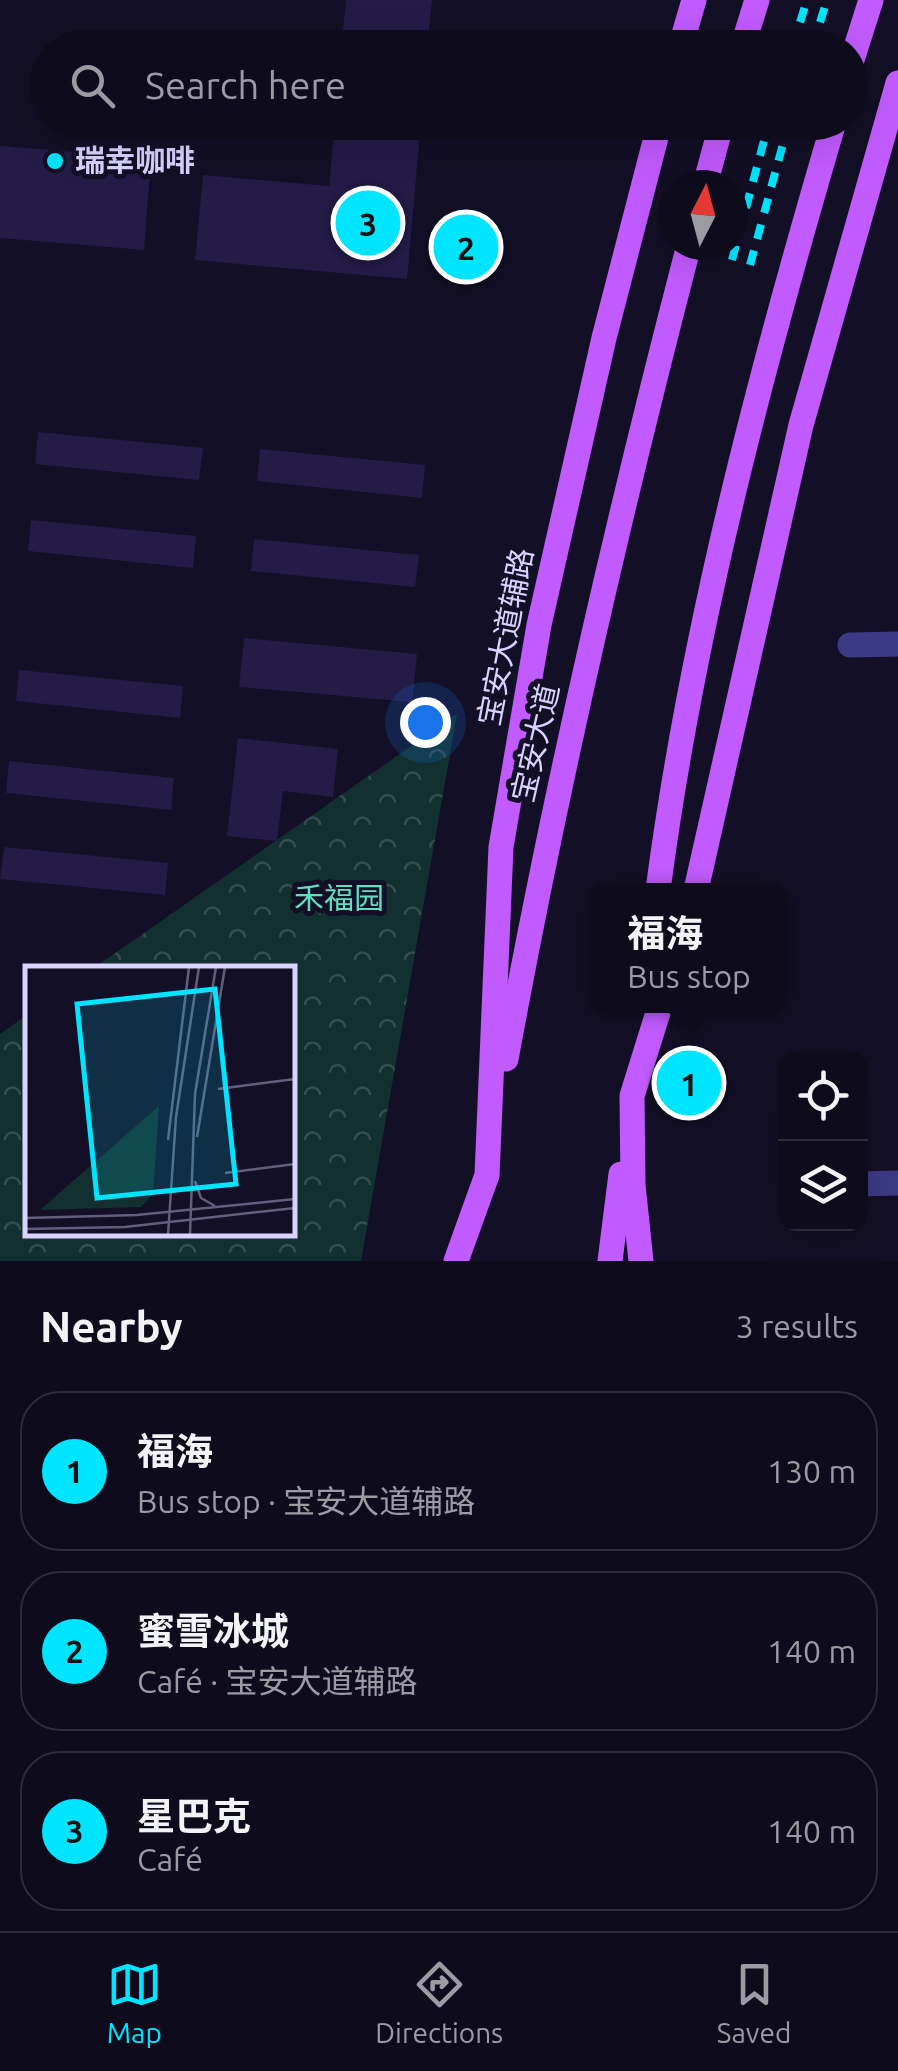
<!DOCTYPE html>
<html lang="en">
<head>
<meta charset="utf-8">
<style>
	:root { --surface:#0e0b1c; --page:#1c1929; --text:#f1f3f6; --muted:#9b9ba3; --line:#2e2b3b; --accent:#00e5ff }
	body { margin:0; font-family:Ubuntu,"Noto Sans SC",sans-serif; background:var(--page); color:var(--text) }
	.controls { position:absolute; right:30px; bottom:30px; display:grid; overflow:hidden; border-radius:20px; box-shadow:0 10px 40px #0002 }
	.controls button { width:90px; height:90px; display:grid; place-items:center; padding:0; border:0; border-bottom:2px solid var(--line); background:var(--surface); color:var(--text); font:50px sans-serif }
	.compass { position:absolute; left:658px; top:170px; width:90px; height:90px; border-radius:50%; background:var(--surface); box-shadow:0 10px 40px #0002; rotate:6deg }
	.you { position:absolute; left:425px; top:722px; width:35px; height:35px; margin:-25px; border:8px solid #fff; border-radius:50%; background:#1a73e8; box-shadow:0 0 0 15px #1a73e833 }
	.badge { display:grid; place-items:center; width:65px; height:65px; border-radius:50%; background:var(--accent); color:#111; font-size:32px; font-weight:700 }
	.pin { position:absolute; translate:-50% -50%; border:5px solid #fff; box-shadow:0 2px 10px #0006 }
	.popup { position:absolute; left:589px; top:883px; width:200px; height:130px; box-sizing:border-box; display:grid; place-content:center; border-radius:20px; background:var(--surface); filter:drop-shadow(0 2px 8px #0005); font-size:32px; white-space:nowrap; color:var(--muted) }
	.popup b { font-size:38px; color:var(--text) }
	.popup::after { content:''; position:absolute; left:50%; top:100%; margin-left:-20px; border:20px solid transparent; border-top-color:var(--surface) }
	.list { margin:0; padding:0; list-style:none }
	h2 { display:flex; justify-content:space-between; align-items:center; height:130px; margin:0; padding:0 40px; font-size:42px }
	h2 small { font-size:32px; font-weight:400; color:var(--muted) }
	.list li { display:grid; grid-template-columns:65px 1fr auto; gap:30px; align-items:center; box-sizing:border-box; height:160px; margin:0 20px 20px; padding:0 20px; border:2px solid var(--line); border-radius:40px }
	.list b { display:block; font-size:38px; white-space:nowrap }
	.list p { margin:0; font-size:32px; white-space:nowrap; color:var(--muted) }
	.list em { font-size:32px; font-style:normal; color:var(--muted) }
	.icon { flex:none; width:55px; height:55px; fill:none; stroke:currentColor; stroke-width:2; stroke-linecap:round; stroke-linejoin:round }
	.map { position:relative; flex:none; width:898px; height:1261px; overflow:hidden }
	.search { position:absolute; background:var(--surface); box-shadow:0 10px 40px #0002; left:30px; right:30px; top:30px; height:110px; display:flex; align-items:center; gap:25px; box-sizing:border-box; padding:0 35px; border-radius:55px; color:var(--muted); font-size:38px }
	.sheet { height:670px; background:var(--surface) }
	nav { display:flex; justify-content:space-around; align-items:center; box-sizing:border-box; height:140px; border-top:2px solid var(--line); background:var(--surface); font-size:28px; color:var(--muted) }
	nav a { display:grid; justify-items:center; gap:5px }
	nav .on { color:var(--accent) }
	.map>svg:first-child { display:block }
	.park { fill:url(#park-crowns) }
	.building { fill:#241b47 }
	.lines { fill:none; stroke-linecap:round; stroke-linejoin:round }
	.minor { stroke:#3d3a85; stroke-width:25 }
	.major { stroke:#c25bff; stroke-width:25 }
	.rail { stroke:#00e5ff; stroke-width:8; stroke-dasharray:15 12; stroke-linecap:butt }
	.poi-dot { fill:#00e5ff; stroke:#130f26; stroke-width:4 }
	.labels { text-anchor:middle; stroke-width:10; stroke-linejoin:round; paint-order:stroke }
	.poi-label { font-size:30px; font-weight:bold; fill:#d9d4ff; stroke:#130f26; text-anchor:start }
	.street-label { font-size:30px; fill:#d9d4ff; stroke:#130f26 }
	.park-label { font-size:30px; fill:#5fe0c0; stroke:#130f26 }
	.inset-road { fill:none; stroke:#625e7d; stroke-width:2.5 }
	.view { fill:#00e5ff; fill-opacity:0.15; stroke:#00e5ff; stroke-width:5 }
	.inset-edge { fill:none; stroke:#d9d4ff; stroke-width:5 }
</style>
</head>
<body>
<div class="map">
<svg width="898" height="1261" viewBox="0 0 898 1261">
	<defs>
		<pattern id="park-crowns" width="20" height="18" patternUnits="userSpaceOnUse" patternTransform="scale(2.5)"><rect width="20" height="18" fill="#12302f"/><path d="M2 6a3 3 0 1 1 6 0M12 15a3 3 0 1 1 6 0" fill="none" stroke="#344d4e"/></pattern>
	</defs>
	<rect width="100%" height="100%" fill="#130f26"/>
	<!-- park -->
	<polygon class="park" points="457,714 361,1261 0,1261 0,1034 27,1015 28,1234 292,1234 292,968 94,968"/>
	<!-- building -->
	<g class="building">
		<polygon points="346,0 432,0 427,48 341,48"/>
		<polygon points="335,122 421,122 407,279 195,260 203,175 329,186"/>
		<polygon points="0,146 151,158 144,250 0,238"/>
		<polygon points="38,432 203,448 199,480 35,464"/>
		<polygon points="260,449 425,465 422,498 257,481"/>
		<polygon points="31,520 196,536 193,568 28,551"/>
		<polygon points="254,539 419,555 415,587 251,571"/>
		<polygon points="244,638 417,654 412,702 239,687"/>
		<polygon points="19,670 183,686 180,718 16,701"/>
		<polygon points="238,738 338,749 333,797 283,791 277,841 227,836"/>
		<polygon points="9,761 174,778 171,810 6,793"/>
		<polygon points="4,847 168,863 165,895 0,879"/>
	</g>
	<g class="lines">
		<!-- minor -->
		<g class="minor">
			<polyline points="850,645 898,644"/>
			<polyline points="860,1184 898,1183"/>
		</g>
		<!-- major -->
		<g class="major">
			<polyline points="680,48 694,0"/>
			<polyline points="742,48 757,0"/>
			<polyline points="850,66 871,0"/>
			<polyline points="705,185 722,122"/>
			<path d="M658,890C692,631 760,373 834,122"/>
			<polyline points="696,890 801,425 898,83"/>
			<path d="M506,1059C556,786 619,514 689,245"/>
			<polyline points="456,1261 487,1175 501,847 539,625 604,338 660,122"/>
			<polyline points="610,1261 621,1174"/>
			<polyline points="641,1261 633,1185 632,1096 660,1006"/>
		</g>
		<!-- rail -->
		<g class="rail">
			<polyline points="792,48 807,0"/>
			<polyline points="812,48 827,0"/>
			<polyline points="732,260 769,122"/>
			<polyline points="750,265 789,122"/>
		</g>
	</g>
	<!-- markers -->
	<circle class="poi-dot" cx="55" cy="161" r="10"/>
	<g class="labels">
		<!-- poi labels -->
		<g class="poi-label">
			<text x="75" y="171">瑞幸咖啡</text>
		</g>
		<!-- street labels -->
		<g class="street-label">
			<text transform="translate(506 637) rotate(-79)" y="10">宝安大道辅路</text>
			<text transform="translate(536 743) rotate(-77)" y="10">宝安大道</text>
		</g>
		<!-- park labels -->
		<g class="park-label">
			<text x="339" y="909">禾福园</text>
		</g>
	</g>
	<!-- overview -->
	<g transform="translate(25 966)">
		<rect width="270" height="270" fill="#130f26"/>
		<path d="M134,140L128,228L116,241L15,244Z" fill="#12302f"/>
		<path class="inset-road" d="M193,123L270,113M172,171L200,1M143,174L164,1M200,207L270,198M170,215L176,232L190,240M0,252L112,249L270,233M0,263L100,261L270,242M143,269L151,151L174,1M165,269L170,128L191,1"/>
		<path class="view" d="M190,23L211,218L72,232L52,38Z"/>
		<rect width="270" height="270" class="inset-edge"/>
	</g>
</svg>
<div class="controls">
<button><svg class="icon" aria-label="locate" viewBox="0 0 24 24"><circle cx="12" cy="12" r="6"/><path d="M12 2v4M12 18v4M2 12h4M18 12h4"/></svg></button>
<button><svg class="icon" aria-label="layers" viewBox="0 0 24 24"><path d="M12 4l9 5-9 5-9-5zM3 14l9 5 9-5"/></svg></button>
</div>
<svg class="compass" viewBox="-18 -18 36 36"><path d="M0-13l5 13h-10z" fill="#e53935"/><path d="M0 13l5-13h-10z" fill="#9b9ba3"/></svg>
<div class="you"></div>
<div class="pin badge" style="left:689px;top:1083px">1</div>
<div class="popup"><b>福海</b>Bus stop</div>
<div class="pin badge" style="left:466px;top:247px">2</div>
<div class="pin badge" style="left:368px;top:223px">3</div>
<div class="search"><svg class="icon" aria-label="search" viewBox="0 0 24 24"><circle cx="10" cy="10" r="6"/><path d="M15 15l6 6"/></svg>Search here</div>
</div>
<section class="sheet">
<h2>Nearby<small>3 results</small></h2>
<ul class="list">
<li><span class="badge">1</span><div><b>福海</b><p>Bus stop · 宝安大道辅路</p></div><em>130 m</em></li>
<li><span class="badge">2</span><div><b>蜜雪冰城</b><p>Café · 宝安大道辅路</p></div><em>140 m</em></li>
<li><span class="badge">3</span><div><b>星巴克</b><p>Café</p></div><em>140 m</em></li>
</ul>
</section>
<nav>
<a class="on"><svg class="icon" aria-label="map" viewBox="0 0 24 24"><path d="M3 6l6-2 6 2 6-2v14l-6 2-6-2-6 2zM9 4v14M15 6v14"/></svg>Map</a>
<a><svg class="icon" aria-label="directions" viewBox="0 0 24 24"><path d="M12 3l9 9-9 9-9-9zM9 14v-3h6M13 9l2 2-2 2"/></svg>Directions</a>
<a><svg class="icon" aria-label="saved" viewBox="0 0 24 24"><path d="M7 4h10v16l-5-4-5 4z"/></svg>Saved</a>
</nav>
</body>
</html>
